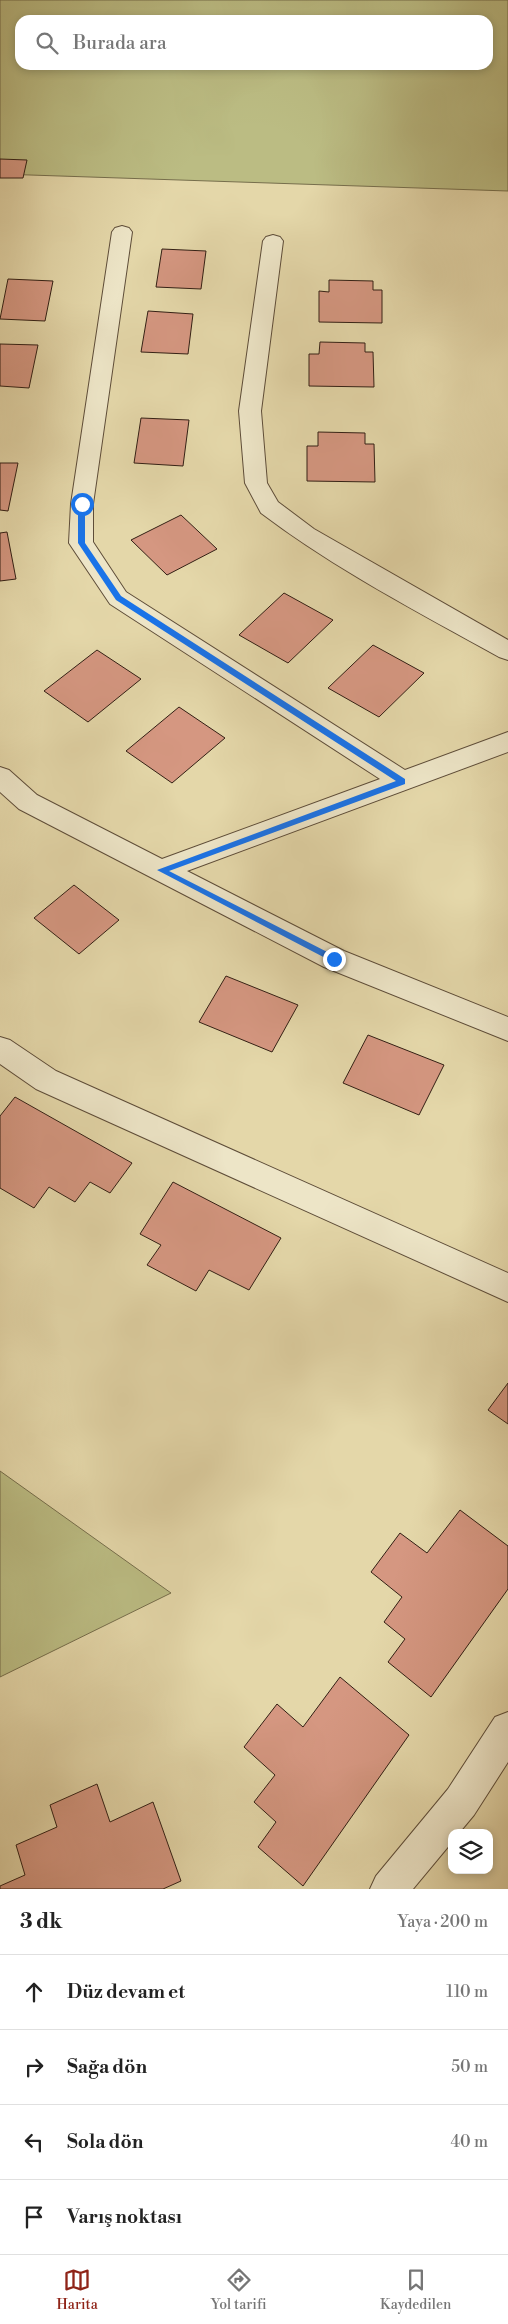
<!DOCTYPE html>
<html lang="tr">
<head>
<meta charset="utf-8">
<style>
	:root { --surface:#fff; --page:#f6f6f6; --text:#222; --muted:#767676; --line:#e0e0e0; --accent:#8f2418 }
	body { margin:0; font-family:"Libre Bodoni",serif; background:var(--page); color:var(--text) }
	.controls { position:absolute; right:15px; bottom:15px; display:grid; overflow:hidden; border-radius:10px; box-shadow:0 2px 8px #0003 }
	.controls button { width:45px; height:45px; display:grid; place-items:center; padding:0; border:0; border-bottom:1px solid var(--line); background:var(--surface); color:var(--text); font:25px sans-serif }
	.stop { position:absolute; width:15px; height:15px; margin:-11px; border:4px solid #1a73e8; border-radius:50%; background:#fff }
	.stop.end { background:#1a73e8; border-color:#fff; box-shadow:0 1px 5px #0008 }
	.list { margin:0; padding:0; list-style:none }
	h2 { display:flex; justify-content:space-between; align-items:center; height:65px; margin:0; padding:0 20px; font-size:21px }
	h2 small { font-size:16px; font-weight:400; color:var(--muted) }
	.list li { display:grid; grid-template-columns:32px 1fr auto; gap:15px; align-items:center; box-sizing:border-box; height:75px; padding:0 20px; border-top:1px solid var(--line) }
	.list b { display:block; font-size:19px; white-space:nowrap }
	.list em { font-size:16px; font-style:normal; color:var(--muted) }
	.icon { flex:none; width:28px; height:28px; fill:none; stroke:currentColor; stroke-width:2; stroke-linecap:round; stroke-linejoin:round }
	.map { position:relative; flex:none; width:508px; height:1889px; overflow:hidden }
	.search { position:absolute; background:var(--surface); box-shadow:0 2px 8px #0003; left:15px; right:15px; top:15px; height:55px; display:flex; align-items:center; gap:12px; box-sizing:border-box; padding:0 18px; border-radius:15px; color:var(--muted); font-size:19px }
	.sheet { height:365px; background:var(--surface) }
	nav { display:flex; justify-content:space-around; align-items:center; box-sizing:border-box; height:70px; border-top:1px solid var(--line); background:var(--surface); font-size:14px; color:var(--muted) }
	nav a { display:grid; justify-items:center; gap:2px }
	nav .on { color:var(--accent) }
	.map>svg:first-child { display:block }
	.green { fill:#bbbc83; stroke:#766e4c; fill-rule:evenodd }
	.building { fill:#d59781; stroke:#321f14 }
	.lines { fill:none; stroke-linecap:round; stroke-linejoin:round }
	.minor-casing { stroke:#5e4d39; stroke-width:2 }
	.minor { fill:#ede5c7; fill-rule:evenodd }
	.route { fill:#1a73e8 }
</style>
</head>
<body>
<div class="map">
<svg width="508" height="1889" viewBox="0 0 508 1889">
	<rect width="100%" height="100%" fill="#e4d7a9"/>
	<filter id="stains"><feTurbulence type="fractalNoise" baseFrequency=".004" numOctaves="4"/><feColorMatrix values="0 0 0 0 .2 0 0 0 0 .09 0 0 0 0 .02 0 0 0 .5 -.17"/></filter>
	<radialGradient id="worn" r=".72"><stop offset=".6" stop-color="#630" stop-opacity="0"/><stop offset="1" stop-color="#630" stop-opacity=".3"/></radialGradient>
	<!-- green -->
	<g class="green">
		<path d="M0,0H508V191L0,174ZM20,20H488V65H20Z"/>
		<polygon points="0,1471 171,1593 0,1677"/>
	</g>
	<!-- building -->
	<g class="building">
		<polygon points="0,159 27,160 23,178 0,178"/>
		<polygon points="162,249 206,251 201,289 156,287"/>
		<polygon points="8,279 53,281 45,321 0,319"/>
		<polygon points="329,280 373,281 373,290 382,290 382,323 319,322 319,291 329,292"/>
		<polygon points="148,311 193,314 188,354 141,352"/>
		<polygon points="320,342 365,343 365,352 373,352 374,387 309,386 309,354 319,354"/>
		<polygon points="0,344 38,345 29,388 0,386"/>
		<polygon points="141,418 189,420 183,466 134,463"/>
		<polygon points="318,432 365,433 365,444 374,444 375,482 307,481 307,446 318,446"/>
		<polygon points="0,463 18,463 8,511 0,510"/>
		<polygon points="181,515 217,549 167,575 131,540"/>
		<polygon points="7,532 16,579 0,581 0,533"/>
		<polygon points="284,593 333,620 288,663 239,635"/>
		<polygon points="373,645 424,673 379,717 328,688"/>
		<polygon points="97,650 141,679 88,722 44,691"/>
		<polygon points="179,707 225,738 172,783 126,751"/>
		<polygon points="74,885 119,920 79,954 34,918"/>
		<polygon points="226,976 298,1005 272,1052 199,1022"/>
		<polygon points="368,1035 444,1065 419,1115 343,1083"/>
		<polygon points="15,1097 132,1163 110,1193 90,1182 75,1202 49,1187 34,1208 0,1188 0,1116"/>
		<polygon points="173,1182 281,1238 249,1290 209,1270 196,1291 147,1265 161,1245 140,1234"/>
		<polygon points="508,1383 508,1424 488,1410"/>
		<polygon points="460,1510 508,1546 508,1589 431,1697 388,1662 405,1639 384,1622 402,1597 371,1572 400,1533 427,1553"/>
		<polygon points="340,1677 409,1735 303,1886 258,1847 276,1822 254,1802 275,1775 244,1747 277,1704 303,1727"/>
		<polygon points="97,1784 110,1822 153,1802 181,1881 163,1889 0,1889 0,1886 25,1875 16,1845 57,1827 50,1805"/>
	</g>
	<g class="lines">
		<defs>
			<g id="minor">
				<polygon points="122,226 129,228 132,232 93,504 93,542 126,592 405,770 508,732 508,752 187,871 344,951 508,1017 508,1041 324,967 19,809 0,792 0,767 9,770 37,795 162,859 380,779 110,604 69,543 71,504 112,232 115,228"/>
				<path d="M273,235L280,237L283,241L261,411L267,483L278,502L314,529L508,640V660L499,657C418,612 335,569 261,513L245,483L239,411L263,241L266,237Z"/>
				<polygon points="0,1037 10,1040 56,1071 508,1273 508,1302 36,1089 0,1064"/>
				<polygon points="508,1712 508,1762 474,1815 459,1833 452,1833 452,1842 413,1889 370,1889 376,1876 448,1789 495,1717"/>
			</g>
		</defs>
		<!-- minor casing -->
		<use href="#minor" class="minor-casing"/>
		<!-- minor -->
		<use href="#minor" class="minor"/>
	</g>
	<!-- route -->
	<polygon class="route" points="82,501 85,504 85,543 121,596 405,779 405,784 169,871 337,957 337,961 331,961 157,870 396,781 116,600 78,543 78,504"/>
	<rect width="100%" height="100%" filter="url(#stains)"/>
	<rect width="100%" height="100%" fill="url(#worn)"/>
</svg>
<div class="controls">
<button><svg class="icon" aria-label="layers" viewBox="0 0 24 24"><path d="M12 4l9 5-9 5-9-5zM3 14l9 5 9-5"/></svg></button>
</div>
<div class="stop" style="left:82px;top:504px"></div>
<div class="stop end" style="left:334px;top:959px"></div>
<div class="search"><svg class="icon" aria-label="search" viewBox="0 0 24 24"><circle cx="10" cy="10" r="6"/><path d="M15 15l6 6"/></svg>Burada ara</div>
</div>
<section class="sheet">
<h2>3 dk<small>Yaya · 200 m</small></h2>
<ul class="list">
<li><svg class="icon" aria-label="ahead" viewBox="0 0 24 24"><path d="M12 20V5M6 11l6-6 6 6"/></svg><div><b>Düz devam et</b></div><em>110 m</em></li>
<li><svg class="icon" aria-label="right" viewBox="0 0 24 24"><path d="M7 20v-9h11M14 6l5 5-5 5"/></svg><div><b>Sağa dön</b></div><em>50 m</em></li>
<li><svg class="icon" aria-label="left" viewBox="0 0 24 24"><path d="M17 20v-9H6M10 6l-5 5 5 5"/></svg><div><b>Sola dön</b></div><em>40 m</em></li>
<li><svg class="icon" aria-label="arrive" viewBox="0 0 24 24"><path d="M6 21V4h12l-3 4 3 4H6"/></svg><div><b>Varış noktası</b></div></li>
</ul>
</section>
<nav>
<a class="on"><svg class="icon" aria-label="map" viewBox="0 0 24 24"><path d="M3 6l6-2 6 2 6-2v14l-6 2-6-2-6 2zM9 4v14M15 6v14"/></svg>Harita</a>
<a><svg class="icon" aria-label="directions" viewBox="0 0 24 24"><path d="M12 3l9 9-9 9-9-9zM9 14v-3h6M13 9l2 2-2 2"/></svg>Yol tarifi</a>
<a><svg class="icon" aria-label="saved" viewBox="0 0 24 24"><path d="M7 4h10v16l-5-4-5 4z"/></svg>Kaydedilen</a>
</nav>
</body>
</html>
